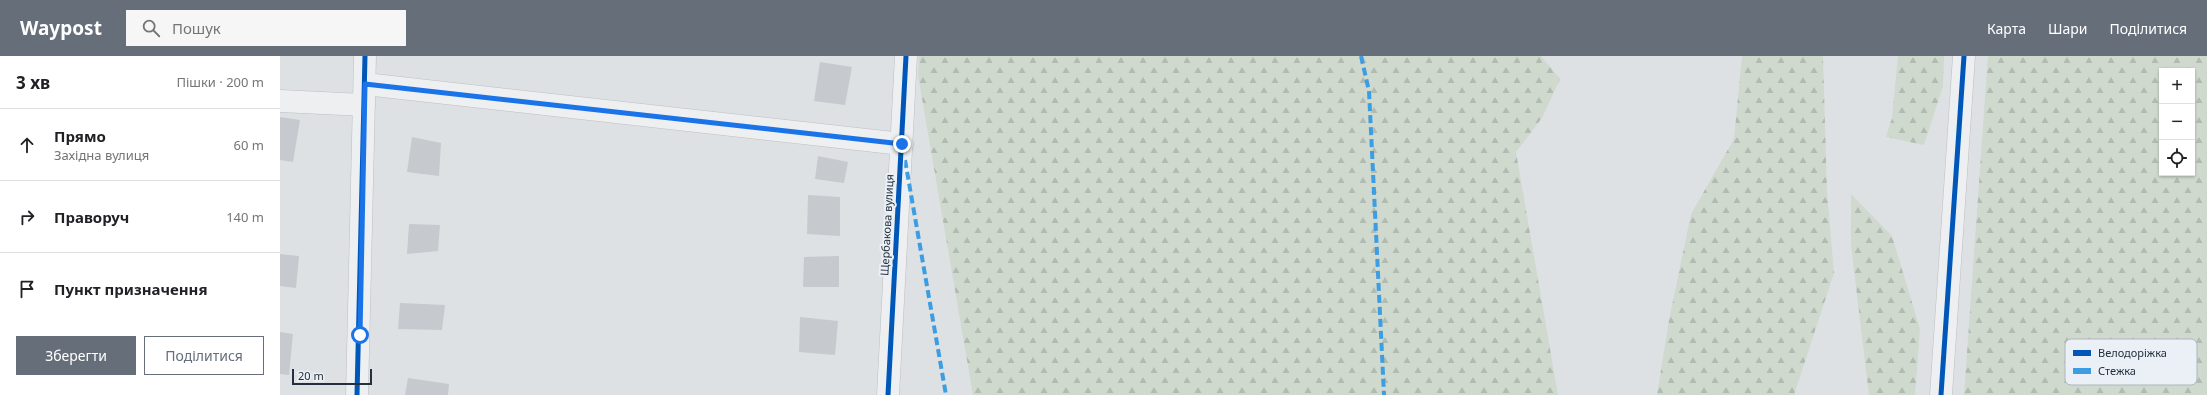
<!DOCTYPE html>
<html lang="uk">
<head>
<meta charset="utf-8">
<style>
	:root { --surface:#fff; --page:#f6f6f6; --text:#202124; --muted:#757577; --line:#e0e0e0; --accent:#656e79 }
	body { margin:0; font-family:"Noto Sans",sans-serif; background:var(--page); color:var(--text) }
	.controls { position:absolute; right:12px; top:12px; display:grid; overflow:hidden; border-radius:0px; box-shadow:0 1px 3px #0004 }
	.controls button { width:36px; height:36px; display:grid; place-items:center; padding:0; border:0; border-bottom:1px solid var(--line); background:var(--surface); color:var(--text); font:20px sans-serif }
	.scale { position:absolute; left:12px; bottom:10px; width:80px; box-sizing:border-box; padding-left:4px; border:2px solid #24303f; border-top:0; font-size:11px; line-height:14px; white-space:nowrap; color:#24303f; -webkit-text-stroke:3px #eaf0f5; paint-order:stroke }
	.stop { position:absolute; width:12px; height:12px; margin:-9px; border:3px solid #1a73e8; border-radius:50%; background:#fff }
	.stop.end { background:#1a73e8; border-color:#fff; box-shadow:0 1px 4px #0008 }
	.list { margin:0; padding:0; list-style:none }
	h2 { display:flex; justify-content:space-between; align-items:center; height:52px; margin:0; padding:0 16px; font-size:17px }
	h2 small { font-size:13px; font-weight:400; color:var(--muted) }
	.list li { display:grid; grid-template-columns:26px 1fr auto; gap:12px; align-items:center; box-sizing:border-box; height:72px; padding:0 16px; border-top:1px solid var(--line) }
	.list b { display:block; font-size:15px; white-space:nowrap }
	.list p { margin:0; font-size:13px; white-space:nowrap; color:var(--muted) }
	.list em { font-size:13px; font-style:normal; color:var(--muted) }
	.actions { display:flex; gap:8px; padding:12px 16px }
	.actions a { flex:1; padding:9px 0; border:1px solid var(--accent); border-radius:0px; text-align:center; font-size:14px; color:var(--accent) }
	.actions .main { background:var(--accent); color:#fff }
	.icon { flex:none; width:22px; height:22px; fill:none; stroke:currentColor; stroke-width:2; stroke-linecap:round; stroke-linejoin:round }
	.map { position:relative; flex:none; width:1927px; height:339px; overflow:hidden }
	header { display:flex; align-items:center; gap:24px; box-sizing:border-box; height:56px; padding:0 20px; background:var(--accent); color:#fff }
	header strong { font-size:19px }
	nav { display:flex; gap:22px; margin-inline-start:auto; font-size:14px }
	.search { width:280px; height:36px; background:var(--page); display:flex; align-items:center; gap:10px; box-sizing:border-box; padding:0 14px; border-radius:0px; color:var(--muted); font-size:15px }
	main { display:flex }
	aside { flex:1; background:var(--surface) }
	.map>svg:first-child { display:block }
	.forest { fill:url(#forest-firs); fill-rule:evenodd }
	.building { fill:#c6c9cd }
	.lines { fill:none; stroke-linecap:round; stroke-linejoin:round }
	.minor-casing { stroke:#bcbfc2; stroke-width:23 }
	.minor { stroke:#edeff1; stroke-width:22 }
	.quiet { stroke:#3c9de3; stroke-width:4; stroke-dasharray:8 4; stroke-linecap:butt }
	.cycleway-casing { stroke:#eaf0f5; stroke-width:8 }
	.cycleway { stroke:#0057b8; stroke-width:5 }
	.route { stroke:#1a73e8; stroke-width:5 }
	.labels { text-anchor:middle; stroke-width:4; stroke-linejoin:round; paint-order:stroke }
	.street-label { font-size:11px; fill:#24303f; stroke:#eaf0f5 }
	.key { fill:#eaf0f5; stroke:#afb6be; stroke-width:1 }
	.key-label { font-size:11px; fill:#24303f }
</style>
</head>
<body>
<header>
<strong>Waypost</strong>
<div class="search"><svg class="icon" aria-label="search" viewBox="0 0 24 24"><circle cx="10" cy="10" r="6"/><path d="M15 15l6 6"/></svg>Пошук</div>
<nav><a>Карта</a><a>Шари</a><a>Поділитися</a></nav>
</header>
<main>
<aside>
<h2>3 хв<small>Пішки · 200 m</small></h2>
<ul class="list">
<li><svg class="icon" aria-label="ahead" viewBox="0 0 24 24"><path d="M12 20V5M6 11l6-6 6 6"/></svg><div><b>Прямо</b><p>Західна вулиця</p></div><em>60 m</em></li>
<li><svg class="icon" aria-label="right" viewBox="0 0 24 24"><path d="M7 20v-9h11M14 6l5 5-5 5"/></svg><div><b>Праворуч</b></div><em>140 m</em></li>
<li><svg class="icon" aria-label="arrive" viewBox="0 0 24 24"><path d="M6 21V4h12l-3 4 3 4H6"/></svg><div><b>Пункт призначення</b></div></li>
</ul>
<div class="actions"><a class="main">Зберегти</a><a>Поділитися</a></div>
</aside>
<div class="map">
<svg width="1927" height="339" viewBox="0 0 1927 339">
	<defs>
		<pattern id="forest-firs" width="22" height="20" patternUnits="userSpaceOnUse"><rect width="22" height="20" fill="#cfd9cd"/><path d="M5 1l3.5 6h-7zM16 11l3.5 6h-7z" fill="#b2bbb1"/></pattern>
	</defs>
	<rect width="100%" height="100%" fill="#dee1e4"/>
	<!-- forest -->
	<g class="forest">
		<polygon points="639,0 1261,0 1280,23 1262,62 1236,96 1278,339 693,339 638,19"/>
		<polygon points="1462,0 1543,0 1547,136 1554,217 1514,339 1377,339 1389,264 1411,158 1454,83"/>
		<polygon points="1618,0 1664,0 1663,30 1644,89 1606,81 1612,62"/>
		<path d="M1708,0H1927V339H1684ZM1882,15H1912V117H1882Z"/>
		<polygon points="1571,138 1612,180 1640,273 1635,339 1589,339 1571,189"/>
	</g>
	<!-- building -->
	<g class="building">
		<polygon points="540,6 572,11 565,49 534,45"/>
		<polygon points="0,61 20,64 13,106 0,104"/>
		<polygon points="132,81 161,87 159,120 127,116"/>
		<polygon points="538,100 568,106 564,127 535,123"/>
		<polygon points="528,139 560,141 560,180 527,178"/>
		<polygon points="129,168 160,169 158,195 127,198"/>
		<polygon points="0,198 19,200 16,232 0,230"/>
		<polygon points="559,200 559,231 523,231 524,201"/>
		<polygon points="120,247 165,249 162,274 118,273"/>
		<polygon points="520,261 558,265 555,299 519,296"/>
		<polygon points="0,276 13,278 9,319 0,318"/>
		<polygon points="128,322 169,328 168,339 125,339"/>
	</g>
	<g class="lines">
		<defs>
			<g id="minor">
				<polyline points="85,28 622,88"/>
				<polyline points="0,45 84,49"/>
				<polyline points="77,339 85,0"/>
				<polyline points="608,339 626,0"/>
				<polyline points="1661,339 1684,0"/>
			</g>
		</defs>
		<!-- minor casing -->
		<use href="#minor" class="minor-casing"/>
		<!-- minor -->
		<use href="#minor" class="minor"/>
		<!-- quiet -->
		<g class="quiet">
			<polyline points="1081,0 1089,35 1104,339"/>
			<polyline points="625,104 666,339"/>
		</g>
		<defs>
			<g id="cycleway">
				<polyline points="77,339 85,0"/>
				<polyline points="608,339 626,0"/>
				<polyline points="1661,339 1684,0"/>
			</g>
		</defs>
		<!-- cycleway casing -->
		<use href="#cycleway" class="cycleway-casing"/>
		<!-- cycleway -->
		<use href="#cycleway" class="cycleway"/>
	</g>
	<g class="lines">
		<!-- route -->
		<polyline class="route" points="80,279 85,28 622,88"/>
	</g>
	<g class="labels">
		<!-- street labels -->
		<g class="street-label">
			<text transform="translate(607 169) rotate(-87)" y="4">Щербакова вулиця</text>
		</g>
	</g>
	<!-- legend -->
	<rect x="1785" y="283" width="132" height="46" rx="6" class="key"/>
	<rect x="1793" y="294" width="18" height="6" fill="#0057b8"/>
	<rect x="1793" y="312" width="18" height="6" fill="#3c9de3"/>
	<g class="key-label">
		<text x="1818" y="301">Велодоріжка</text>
		<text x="1818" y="319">Стежка</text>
	</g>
</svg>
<div class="controls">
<button>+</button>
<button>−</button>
<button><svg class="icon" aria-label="locate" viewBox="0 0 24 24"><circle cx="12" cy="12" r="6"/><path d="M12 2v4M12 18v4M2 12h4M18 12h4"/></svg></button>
</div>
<div class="scale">20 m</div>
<div class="stop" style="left:80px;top:279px"></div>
<div class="stop end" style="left:622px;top:88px"></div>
</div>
</main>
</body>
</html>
